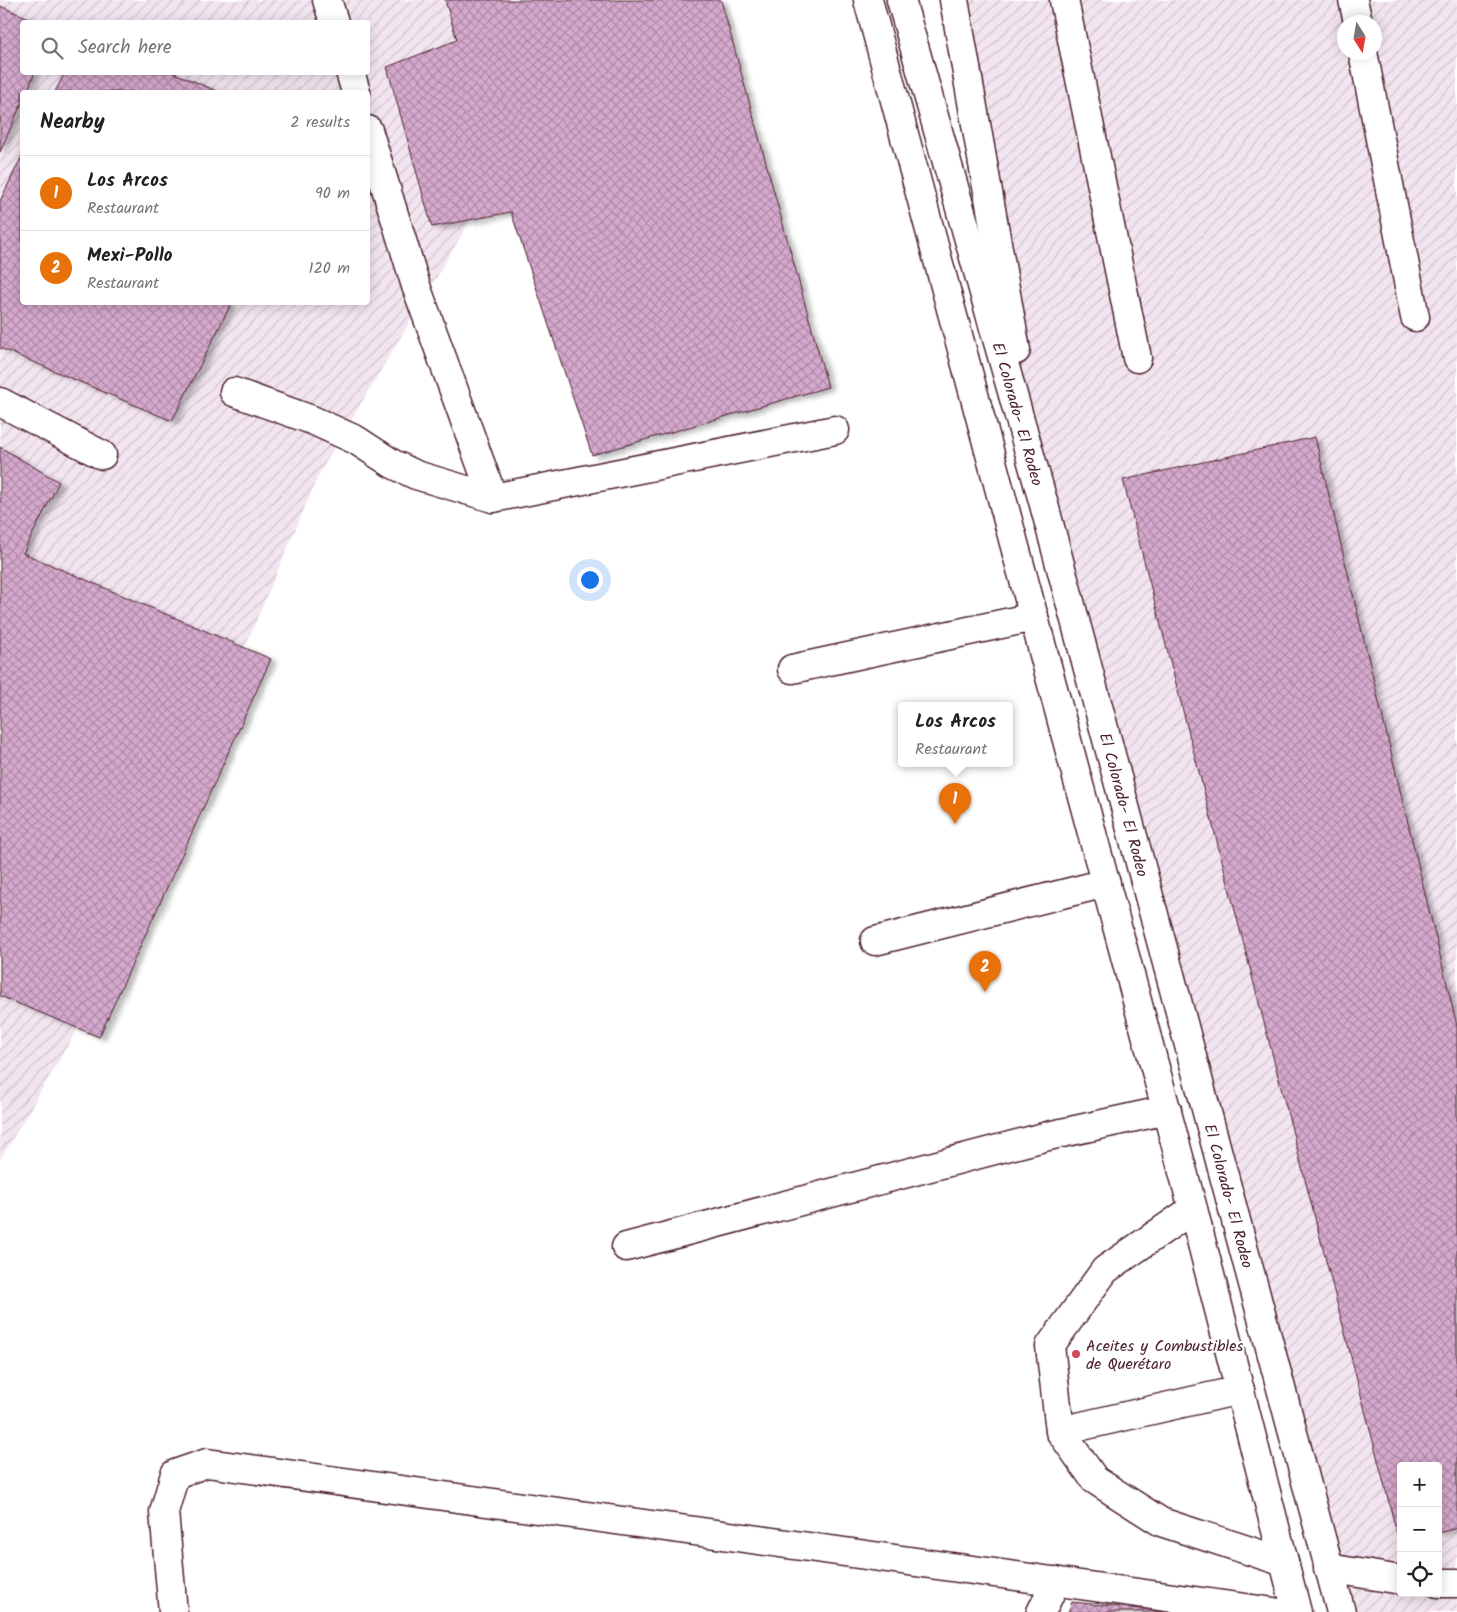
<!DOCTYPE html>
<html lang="en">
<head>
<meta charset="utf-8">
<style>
	:root { --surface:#fff; --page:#f6f6f6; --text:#202124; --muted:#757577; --line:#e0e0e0; --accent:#d93025 }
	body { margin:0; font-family:Kalam,sans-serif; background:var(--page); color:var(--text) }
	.controls { position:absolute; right:15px; bottom:15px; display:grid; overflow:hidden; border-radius:5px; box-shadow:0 2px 12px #0003 }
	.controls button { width:45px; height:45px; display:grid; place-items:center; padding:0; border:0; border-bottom:1px solid var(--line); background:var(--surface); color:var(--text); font:25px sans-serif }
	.compass { position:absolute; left:1337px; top:15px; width:45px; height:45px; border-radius:50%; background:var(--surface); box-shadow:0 2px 12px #0003; rotate:169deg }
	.you { position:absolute; left:589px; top:579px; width:18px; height:18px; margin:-12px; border:4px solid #fff; border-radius:50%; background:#1a73e8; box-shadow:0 0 0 8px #1a73e833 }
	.badge { display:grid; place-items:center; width:32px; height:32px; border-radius:50%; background:var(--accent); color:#fff; font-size:16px; font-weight:700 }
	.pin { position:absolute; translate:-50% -41px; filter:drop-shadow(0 1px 2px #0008) }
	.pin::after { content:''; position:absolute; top:26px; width:18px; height:15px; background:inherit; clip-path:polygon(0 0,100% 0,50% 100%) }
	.popup { position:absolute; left:898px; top:702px; width:115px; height:65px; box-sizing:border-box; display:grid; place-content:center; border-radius:5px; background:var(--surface); filter:drop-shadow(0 1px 4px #0005); font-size:16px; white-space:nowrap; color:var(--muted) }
	.popup b { font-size:19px; color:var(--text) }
	.popup::after { content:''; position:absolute; left:50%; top:100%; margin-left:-10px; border:10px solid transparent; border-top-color:var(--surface) }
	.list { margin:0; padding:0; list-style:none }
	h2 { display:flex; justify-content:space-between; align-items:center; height:65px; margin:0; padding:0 20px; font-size:21px }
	h2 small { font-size:16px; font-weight:400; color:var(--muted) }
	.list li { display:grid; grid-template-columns:32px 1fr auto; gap:15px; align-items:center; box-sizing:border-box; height:75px; padding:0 20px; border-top:1px solid var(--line) }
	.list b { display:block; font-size:19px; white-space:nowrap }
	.list p { margin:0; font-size:16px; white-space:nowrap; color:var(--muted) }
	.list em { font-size:16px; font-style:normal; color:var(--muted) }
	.icon { flex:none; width:28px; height:28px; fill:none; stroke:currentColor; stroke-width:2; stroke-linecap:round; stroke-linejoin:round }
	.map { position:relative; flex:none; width:1457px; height:1612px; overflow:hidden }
	.search { position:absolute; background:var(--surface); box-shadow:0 2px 12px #0003; left:20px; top:20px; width:350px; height:55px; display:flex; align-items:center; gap:12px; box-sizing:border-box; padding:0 18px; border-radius:5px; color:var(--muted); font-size:19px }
	.panel { position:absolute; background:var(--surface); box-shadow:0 2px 12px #0003; left:20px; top:90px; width:350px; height:215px; border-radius:5px }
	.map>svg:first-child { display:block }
	.industrial { fill:url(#industrial-furrows); fill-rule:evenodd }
	.building { fill:url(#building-cross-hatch); stroke:#4a1f2b; filter:url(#shadow) }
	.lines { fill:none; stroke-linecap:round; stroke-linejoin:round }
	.minor-casing { stroke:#4a1f2b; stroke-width:31 }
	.major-casing { stroke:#4a1f2b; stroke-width:31 }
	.minor { stroke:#fff; stroke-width:28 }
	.major { stroke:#fff; stroke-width:28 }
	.poi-dot { fill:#d1495b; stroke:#fff; stroke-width:2 }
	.labels { text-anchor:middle; stroke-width:4; stroke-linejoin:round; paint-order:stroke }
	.street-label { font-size:16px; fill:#4a1f2b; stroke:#fff }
	.poi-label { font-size:16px; fill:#4a1f2b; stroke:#fff; text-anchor:start }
</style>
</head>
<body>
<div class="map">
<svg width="1457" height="1612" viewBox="0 0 1457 1612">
	<defs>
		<pattern id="industrial-furrows" width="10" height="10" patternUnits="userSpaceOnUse" patternTransform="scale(1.25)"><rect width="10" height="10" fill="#f2e5f0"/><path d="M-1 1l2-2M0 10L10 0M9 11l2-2" fill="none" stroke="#d1c4ce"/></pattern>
		<pattern id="building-cross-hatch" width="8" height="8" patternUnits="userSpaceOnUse" patternTransform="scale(1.25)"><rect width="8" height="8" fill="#d5a9cd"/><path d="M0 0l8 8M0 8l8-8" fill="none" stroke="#af89a7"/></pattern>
		<filter id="shadow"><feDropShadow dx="5.5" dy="3" stdDeviation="2.5" flood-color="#0004"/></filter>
	</defs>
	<rect width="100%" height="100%" fill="#fff"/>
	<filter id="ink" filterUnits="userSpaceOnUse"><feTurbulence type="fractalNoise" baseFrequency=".02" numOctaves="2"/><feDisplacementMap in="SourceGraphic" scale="10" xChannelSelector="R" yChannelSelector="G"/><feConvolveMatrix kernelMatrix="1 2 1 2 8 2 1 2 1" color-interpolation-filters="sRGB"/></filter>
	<g filter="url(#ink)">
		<!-- industrial -->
		<g class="industrial">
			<path d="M0,0H602L320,472L90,1008L0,1160ZM22,22H368V72H22ZM22,92H368V302H22Z"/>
			<path d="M956,0H1457V1612H1333L1043,501ZM1344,22H1374V52H1344ZM1401,1466H1438V1593H1401Z"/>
		</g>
		<!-- building -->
		<g class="building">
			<polygon points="445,0 721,0 828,387 592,455 511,212 432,227 387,67 457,40"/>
			<polygon points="0,6 38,22 22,22 22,72 35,72 27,92 22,92 22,102 0,152"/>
			<polygon points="65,72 172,72 219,92 55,92"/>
			<polygon points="22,156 22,302 232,302 172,421 0,348 0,201"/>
			<polygon points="1315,437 1457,1026 1457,1528 1438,1533 1438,1466 1401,1466 1400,1545 1123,480"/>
			<polygon points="0,447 59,482 23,553 271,659 99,1037 0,996"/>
			<polygon points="1072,1602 1172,1612 1068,1612"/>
		</g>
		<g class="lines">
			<defs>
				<g id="minor">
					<polyline points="327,0 334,22"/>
					<polyline points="1064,0 1137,358"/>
					<polyline points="1353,0 1358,22"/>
					<polyline points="1363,52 1415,317"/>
					<polyline points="350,72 356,92"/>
					<polyline points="368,130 416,286 493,498"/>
					<polyline points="234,392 312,420 356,440 393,464 416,475 493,498 835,430"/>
					<polyline points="0,402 102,455"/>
					<polyline points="792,669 1034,617"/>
					<polyline points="875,941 1106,883"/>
					<polyline points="1193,1209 1105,1270 1050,1346 1060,1431 1095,1480 1161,1522 1284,1562"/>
					<polyline points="626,1247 1048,1136 1167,1110"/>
					<polyline points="1060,1431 1240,1390"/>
					<polyline points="1328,1568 1401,1580"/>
					<polyline points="1438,1583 1457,1583"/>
					<polyline points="173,1612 164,1512 175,1474 207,1463 1274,1612"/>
					<polyline points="1041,1612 1056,1581"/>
				</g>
				<g id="major">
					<polyline points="868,0 1193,1209 1297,1612"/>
					<path id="s1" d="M901,0L1043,501L1341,1612"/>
					<polyline points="954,0 1016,350"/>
				</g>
			</defs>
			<!-- minor casing -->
			<use href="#minor" class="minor-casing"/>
			<!-- major casing -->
			<use href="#major" class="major-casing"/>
			<!-- minor -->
			<use href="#minor" class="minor"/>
			<!-- major -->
			<use href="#major" class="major"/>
		</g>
	</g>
	<!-- markers -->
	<circle class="poi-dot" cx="1076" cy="1354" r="5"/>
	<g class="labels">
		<!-- street labels -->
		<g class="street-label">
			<text dy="6" stroke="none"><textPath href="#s1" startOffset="430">El Colorado- El Rodeo</textPath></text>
			<text dy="6" stroke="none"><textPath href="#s1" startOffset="835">El Colorado- El Rodeo</textPath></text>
			<text dy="6" stroke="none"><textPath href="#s1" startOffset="1240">El Colorado- El Rodeo</textPath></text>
		</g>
		<!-- poi labels -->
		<g class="poi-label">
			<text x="1086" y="1351">Aceites y Combustibles<tspan x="1086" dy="18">de Querétaro</tspan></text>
		</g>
	</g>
</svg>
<div class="controls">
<button>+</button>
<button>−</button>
<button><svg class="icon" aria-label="locate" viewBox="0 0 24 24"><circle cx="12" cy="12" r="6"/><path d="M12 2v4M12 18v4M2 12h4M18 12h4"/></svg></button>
</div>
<svg class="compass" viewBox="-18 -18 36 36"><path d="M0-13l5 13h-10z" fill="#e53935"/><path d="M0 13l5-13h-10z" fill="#757577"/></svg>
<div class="you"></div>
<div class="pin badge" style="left:955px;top:824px;background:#e8710a">1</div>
<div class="popup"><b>Los Arcos</b>Restaurant</div>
<div class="pin badge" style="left:985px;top:992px;background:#e8710a">2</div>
<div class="search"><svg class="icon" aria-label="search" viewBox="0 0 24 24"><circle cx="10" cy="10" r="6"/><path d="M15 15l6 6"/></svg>Search here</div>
<section class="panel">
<h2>Nearby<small>2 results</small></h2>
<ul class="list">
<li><span class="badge" style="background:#e8710a">1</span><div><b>Los Arcos</b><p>Restaurant</p></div><em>90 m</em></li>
<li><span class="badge" style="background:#e8710a">2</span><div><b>Mexi-Pollo</b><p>Restaurant</p></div><em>120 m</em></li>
</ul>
</section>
</div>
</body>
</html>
